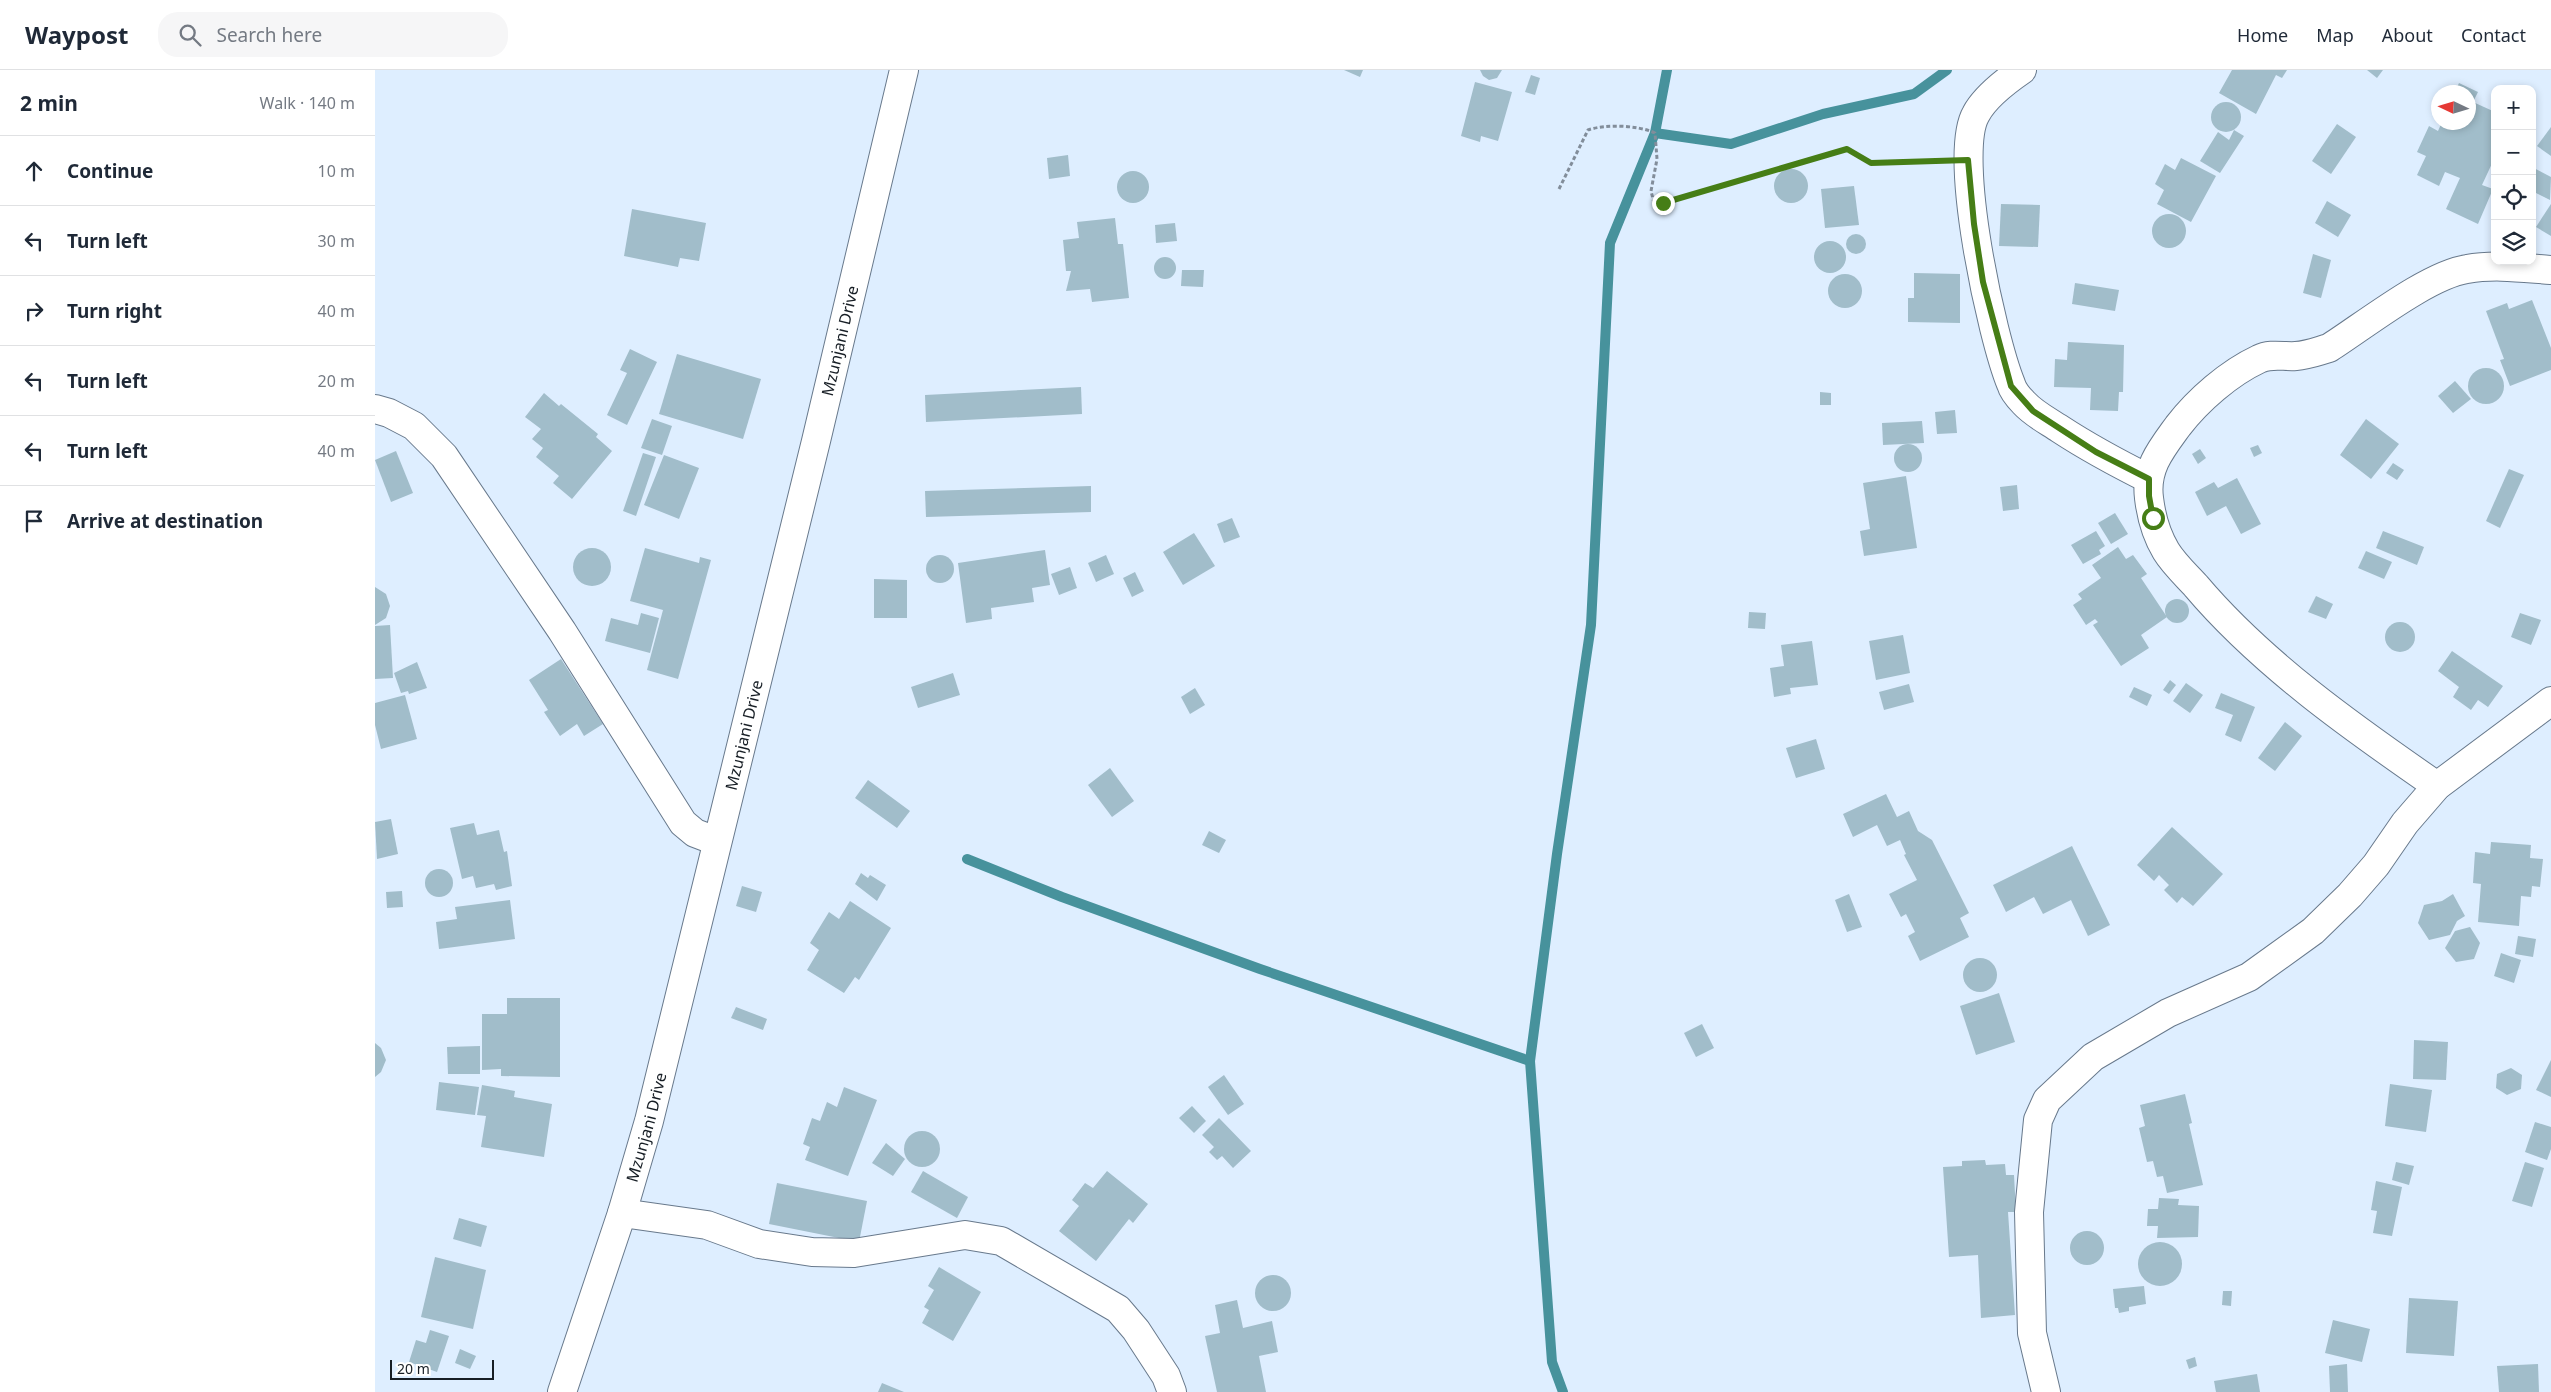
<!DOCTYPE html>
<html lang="en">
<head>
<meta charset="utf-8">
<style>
	:root { --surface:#fff; --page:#f6f6f7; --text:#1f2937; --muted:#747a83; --line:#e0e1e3 }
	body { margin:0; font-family:"Noto Sans",sans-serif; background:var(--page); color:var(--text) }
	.controls { position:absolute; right:15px; top:15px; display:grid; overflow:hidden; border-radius:10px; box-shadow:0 2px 8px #0003 }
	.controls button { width:45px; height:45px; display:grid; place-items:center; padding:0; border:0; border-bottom:1px solid var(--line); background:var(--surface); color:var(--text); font:25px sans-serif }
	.compass { position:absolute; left:2056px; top:15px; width:45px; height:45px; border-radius:50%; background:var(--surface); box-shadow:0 2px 8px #0003; rotate:274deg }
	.scale { position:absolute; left:15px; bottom:12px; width:104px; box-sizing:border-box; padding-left:5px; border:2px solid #171e25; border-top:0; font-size:14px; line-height:18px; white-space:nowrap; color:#171e25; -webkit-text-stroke:4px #fff; paint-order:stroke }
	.stop { position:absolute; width:15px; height:15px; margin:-11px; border:4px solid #467e16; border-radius:50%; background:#fff }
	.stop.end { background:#467e16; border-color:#fff; box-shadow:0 1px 5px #0008 }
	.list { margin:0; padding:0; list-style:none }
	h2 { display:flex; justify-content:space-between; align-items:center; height:65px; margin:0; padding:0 20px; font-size:21px }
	h2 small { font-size:16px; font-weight:400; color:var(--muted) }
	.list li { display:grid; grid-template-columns:32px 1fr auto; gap:15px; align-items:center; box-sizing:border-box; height:70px; padding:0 20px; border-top:1px solid var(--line) }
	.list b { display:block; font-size:19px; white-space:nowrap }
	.list em { font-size:16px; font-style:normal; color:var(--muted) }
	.icon { flex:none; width:28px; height:28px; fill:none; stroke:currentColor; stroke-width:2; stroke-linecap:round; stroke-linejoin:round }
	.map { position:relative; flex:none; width:2176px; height:1322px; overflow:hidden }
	header { display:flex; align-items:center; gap:30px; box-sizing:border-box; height:70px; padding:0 25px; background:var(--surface); border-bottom:1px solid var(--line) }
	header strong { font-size:24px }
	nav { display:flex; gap:28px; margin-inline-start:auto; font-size:18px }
	.search { width:350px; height:45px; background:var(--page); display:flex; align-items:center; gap:12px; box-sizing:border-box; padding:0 18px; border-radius:20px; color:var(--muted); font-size:19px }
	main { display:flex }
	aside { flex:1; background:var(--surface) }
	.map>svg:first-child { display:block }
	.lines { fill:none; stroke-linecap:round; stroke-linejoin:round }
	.stream { stroke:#47929c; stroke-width:10 }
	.building { fill:#a1bdca }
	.minor-casing { stroke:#68798c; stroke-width:30 }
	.secondary-casing { stroke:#68798c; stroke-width:30 }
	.path { stroke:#828d9a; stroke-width:3; stroke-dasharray:4 2.5; stroke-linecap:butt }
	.minor { stroke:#fff; stroke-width:28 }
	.secondary { stroke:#fff; stroke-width:28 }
	.route { stroke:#467e16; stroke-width:6 }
	.labels { text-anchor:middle; stroke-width:5; stroke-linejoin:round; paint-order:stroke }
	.street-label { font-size:16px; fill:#171e25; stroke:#fff }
</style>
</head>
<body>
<header>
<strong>Waypost</strong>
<div class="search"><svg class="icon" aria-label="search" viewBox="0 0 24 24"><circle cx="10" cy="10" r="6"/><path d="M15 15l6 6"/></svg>Search here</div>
<nav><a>Home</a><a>Map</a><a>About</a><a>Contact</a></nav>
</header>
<main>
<aside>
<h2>2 min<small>Walk · 140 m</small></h2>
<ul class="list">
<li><svg class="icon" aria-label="ahead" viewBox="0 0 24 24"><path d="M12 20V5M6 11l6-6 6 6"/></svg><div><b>Continue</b></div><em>10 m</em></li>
<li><svg class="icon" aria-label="left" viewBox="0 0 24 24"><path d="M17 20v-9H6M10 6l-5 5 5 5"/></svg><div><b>Turn left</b></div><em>30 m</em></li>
<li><svg class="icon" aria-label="right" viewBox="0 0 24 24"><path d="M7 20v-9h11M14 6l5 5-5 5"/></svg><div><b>Turn right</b></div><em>40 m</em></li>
<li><svg class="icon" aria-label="left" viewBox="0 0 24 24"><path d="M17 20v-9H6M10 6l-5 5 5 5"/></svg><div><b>Turn left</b></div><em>20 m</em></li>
<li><svg class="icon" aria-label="left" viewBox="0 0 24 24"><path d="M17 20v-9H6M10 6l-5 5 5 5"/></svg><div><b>Turn left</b></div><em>40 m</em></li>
<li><svg class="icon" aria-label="arrive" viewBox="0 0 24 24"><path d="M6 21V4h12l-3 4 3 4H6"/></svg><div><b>Arrive at destination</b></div></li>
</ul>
</aside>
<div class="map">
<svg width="2176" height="1322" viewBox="0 0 2176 1322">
	<rect width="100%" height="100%" fill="#deeeff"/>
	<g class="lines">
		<!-- stream -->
		<g class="stream">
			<polyline points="1280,63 1356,74 1448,44 1539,24 1572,0"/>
			<polyline points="592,789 687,827 885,899 1155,991"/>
			<polyline points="1188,1322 1177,1292 1155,991 1182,784 1216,555 1235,173 1280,63 1292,0"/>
		</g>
	</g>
	<!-- building -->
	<g class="building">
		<polygon points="969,0 988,0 985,7"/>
		<polygon points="1105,0 1127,0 1122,8 1114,10 1108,6"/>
		<polygon points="1857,0 1912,0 1907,8 1901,5 1881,44 1844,23"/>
		<polygon points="1992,0 2008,0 2002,8"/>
		<polygon points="1156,5 1165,8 1160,25 1150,22"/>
		<polygon points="1100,12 1137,22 1123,71 1106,66 1105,72 1086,66"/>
		<polygon points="2084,13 2103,22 2098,32 2120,42 2120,87 2107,115 2118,119 2103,154 2071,139 2085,108 2070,102 2064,116 2042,105 2051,86 2042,82 2054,56 2063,61 2067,52 2094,52 2094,22 2080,22"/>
		<circle cx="1851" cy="47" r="15"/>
		<polygon points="1962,54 1981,67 1956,104 1937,91"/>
		<polygon points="2176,57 2176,86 2162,76"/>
		<polygon points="1859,60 1869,66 1845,103 1825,91 1843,62 1854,70"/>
		<polygon points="693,85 695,106 674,109 672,88"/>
		<polygon points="1806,88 1841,106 1816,152 1782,134 1789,120 1780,114 1790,94 1800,100"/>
		<polygon points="2157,97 2176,107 2175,130 2157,121"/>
		<circle cx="1416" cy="116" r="17"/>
		<circle cx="758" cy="117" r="16"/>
		<polygon points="1479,116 1484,155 1450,158 1446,119"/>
		<polygon points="1952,131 1976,145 1963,167 1940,153"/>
		<polygon points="1626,134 1665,135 1663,177 1624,176"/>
		<polygon points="2176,134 2176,166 2161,157"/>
		<polygon points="257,139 331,153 324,191 305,188 303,197 249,186"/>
		<circle cx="1794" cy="161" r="17"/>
		<polygon points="740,148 743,174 748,174 754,228 717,232 715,219 691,221 696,201 691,201 688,170 704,168 702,152"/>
		<polygon points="800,153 802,171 781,173 780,155"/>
		<circle cx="1481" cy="174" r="10"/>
		<circle cx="1455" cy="187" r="16"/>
		<polygon points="1938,184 1956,190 1946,228 1928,223"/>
		<circle cx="790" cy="198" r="11"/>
		<polygon points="807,200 829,200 828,217 806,216"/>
		<polygon points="1539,203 1585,204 1585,253 1533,252 1533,228 1539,228"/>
		<circle cx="1470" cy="221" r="17"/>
		<polygon points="1700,213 1744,220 1740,241 1697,234"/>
		<polygon points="2157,230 2176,278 2176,300 2135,316 2125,290 2129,289 2111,241 2132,233 2134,239"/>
		<polygon points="1693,272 1749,275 1748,322 1744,322 1743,341 1715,340 1716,318 1679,317 1680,289 1692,290"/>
		<polygon points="255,279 282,292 252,355 232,345 252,303 245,300"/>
		<polygon points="302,284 386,309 368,369 284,344"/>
		<circle cx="2111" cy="316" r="18"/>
		<polygon points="2080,311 2096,329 2078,343 2063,326"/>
		<polygon points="706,317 707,344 551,352 550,325"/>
		<polygon points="1445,322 1456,323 1456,335 1445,335"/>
		<polygon points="169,323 184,336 186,334 223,364 221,367 237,381 197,429 178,413 184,406 161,387 168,378 157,369 166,359 150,347"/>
		<polygon points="1580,340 1582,363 1562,364 1560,342"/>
		<polygon points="277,349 297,356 287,385 266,378"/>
		<polygon points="1991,349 2024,374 1996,409 1965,385"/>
		<polygon points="1547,351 1549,373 1508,375 1507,353"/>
		<circle cx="1533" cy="388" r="14"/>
		<polygon points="1883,375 1887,383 1879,387 1875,378"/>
		<polygon points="1825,379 1831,388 1823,394 1817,384"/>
		<polygon points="21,381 38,423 16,432 0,390"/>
		<polygon points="268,383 281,387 261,446 248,441"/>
		<polygon points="289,385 324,398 304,449 269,435"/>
		<polygon points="2018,393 2029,400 2022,410 2011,403"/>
		<polygon points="2134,399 2149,405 2125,458 2111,451"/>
		<polygon points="1531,406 1542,478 1489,486 1485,461 1495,459 1488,413"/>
		<polygon points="1862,408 1886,454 1866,464 1851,436 1832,446 1820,422 1839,412 1843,418"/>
		<polygon points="1642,415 1644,439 1628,441 1625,417"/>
		<polygon points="716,416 716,442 551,447 550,421"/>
		<polygon points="1740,443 1753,464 1736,474 1723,453"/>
		<polygon points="857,448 865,467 849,473 842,454"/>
		<polygon points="1721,461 1730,476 1724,480 1726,484 1708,494 1696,475"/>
		<polygon points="2008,461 2049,477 2042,495 2001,478"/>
		<polygon points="819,463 840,496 808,515 788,482"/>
		<polygon points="1743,477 1751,489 1758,485 1772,504 1766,508 1792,547 1766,565 1774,578 1746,596 1718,555 1723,552 1720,549 1711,555 1698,535 1707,529 1703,524 1726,508 1717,495"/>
		<polygon points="270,478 324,493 325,487 336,490 303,609 272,600 288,540 255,531"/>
		<circle cx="217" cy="497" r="19"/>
		<polygon points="670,480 675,515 657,518 659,532 616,538 617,549 591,553 583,493"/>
		<polygon points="1991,481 2017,492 2009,509 1983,498"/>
		<polygon points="731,485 739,504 721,512 713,493"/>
		<circle cx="565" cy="499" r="14"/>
		<polygon points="695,497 702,518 684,525 676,504"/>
		<polygon points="760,502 769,521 757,527 748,508"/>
		<polygon points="499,509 532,510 532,548 499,548"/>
		<polygon points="0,517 11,524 15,536 11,548 0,555"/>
		<polygon points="1941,526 1958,534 1951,549 1933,542"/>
		<circle cx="1802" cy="541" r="12"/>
		<polygon points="1374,542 1391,543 1390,559 1373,558"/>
		<polygon points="266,543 284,548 275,583 230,571 236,548 263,555"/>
		<polygon points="2145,543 2166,550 2156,575 2136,567"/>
		<circle cx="2025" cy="567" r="15"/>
		<polygon points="15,555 18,608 0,609 0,556"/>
		<polygon points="1528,565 1535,603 1501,610 1494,571"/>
		<polygon points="1437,571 1443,615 1415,618 1416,624 1399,627 1395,598 1409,596 1406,575"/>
		<polygon points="2077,581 2128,616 2113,637 2103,630 2096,640 2078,627 2084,617 2063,601"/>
		<polygon points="186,589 228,654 209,666 202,654 185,666 169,642 173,640 154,610"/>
		<polygon points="42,592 52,618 34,624 33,621 26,623 19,603"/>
		<polygon points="578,603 585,625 543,638 536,617"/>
		<polygon points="1795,610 1801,615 1794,624 1788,620"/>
		<polygon points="1811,613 1828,625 1815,643 1798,631"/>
		<polygon points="1534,614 1539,632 1509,640 1504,622"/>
		<polygon points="1759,617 1777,625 1772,636 1754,627"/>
		<polygon points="820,618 830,635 815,644 806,627"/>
		<polygon points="1846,623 1880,637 1866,672 1850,665 1858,645 1840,638"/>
		<polygon points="30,625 42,669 6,679 0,655 0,633"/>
		<polygon points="1910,652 1927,666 1900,701 1883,688"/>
		<polygon points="1441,669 1450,699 1421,708 1411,678"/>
		<polygon points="735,698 759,731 737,747 713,715"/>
		<polygon points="493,710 535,741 522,758 480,728"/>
		<polygon points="1511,724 1522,747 1534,741 1543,761 1557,770 1594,843 1585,848 1594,867 1545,891 1533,866 1540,862 1531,844 1526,847 1514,824 1542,810 1529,785 1531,784 1525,770 1512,776 1502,755 1478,767 1468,744"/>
		<polygon points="16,749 23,784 2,789 0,752"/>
		<polygon points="99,753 102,765 124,760 129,782 132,781 137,816 121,820 119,814 101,818 98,806 87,809 75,758"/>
		<polygon points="1797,757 1848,804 1818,836 1807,827 1802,833 1789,820 1794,815 1784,805 1779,811 1762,795"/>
		<polygon points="834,761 851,770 844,783 827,775"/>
		<polygon points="2116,772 2156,775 2155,788 2168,789 2165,817 2157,816 2156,827 2146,826 2144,856 2103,852 2106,814 2098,813 2100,782 2115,784"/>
		<polygon points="1697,776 1735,855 1713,866 1696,830 1668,844 1659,827 1631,842 1618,815"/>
		<circle cx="64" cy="813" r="14"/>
		<polygon points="486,803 493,808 495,805 511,815 502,831 480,814"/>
		<polygon points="367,816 387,822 381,842 361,836"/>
		<polygon points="27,821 28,837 12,838 11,822"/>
		<polygon points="1474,824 1487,857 1472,862 1460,830"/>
		<polygon points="2078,824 2090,846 2082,851 2075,865 2054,870 2043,853 2049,835 2067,831"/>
		<polygon points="135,830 140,869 64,879 61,852 82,849 80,837"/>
		<polygon points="475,831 516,858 484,910 480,907 469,923 432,900 444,880 435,873 454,842 464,849"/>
		<polygon points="2095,857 2105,873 2099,889 2081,892 2070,878 2080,861"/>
		<polygon points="2143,866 2161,869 2158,887 2140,884"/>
		<polygon points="2126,883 2146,890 2139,913 2119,906"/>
		<circle cx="1605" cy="905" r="17"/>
		<polygon points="1624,923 1640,972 1601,985 1585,936"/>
		<polygon points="132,928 185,928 185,1007 126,1006 126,999 107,1000 107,944 132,944"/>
		<polygon points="361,937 392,949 388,960 356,948"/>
		<polygon points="1327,954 1339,978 1321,987 1309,963"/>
		<polygon points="2039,970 2073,972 2071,1010 2038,1009"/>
		<polygon points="0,973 6,978 11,990 6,1002 0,1007"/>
		<polygon points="105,976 105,1004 73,1004 72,977"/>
		<polygon points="2176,990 2176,1027 2161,1020"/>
		<polygon points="2136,998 2147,1005 2146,1019 2132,1025 2121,1018 2122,1004"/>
		<polygon points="849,1005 869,1034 853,1045 833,1017"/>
		<polygon points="64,1012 104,1017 100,1045 61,1040"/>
		<polygon points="2015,1014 2057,1020 2051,1062 2010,1056"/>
		<polygon points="107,1015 140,1021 139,1027 177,1034 169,1087 106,1077 111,1046 102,1045"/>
		<polygon points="469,1017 502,1030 473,1106 430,1090 435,1077 428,1074 437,1048 445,1051 452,1032 462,1037"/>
		<polygon points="1810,1024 1817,1053 1814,1054 1828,1115 1792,1123 1788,1106 1782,1107 1778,1091 1772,1092 1764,1058 1770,1056 1765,1035"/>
		<polygon points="817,1036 831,1051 819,1063 804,1048"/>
		<polygon points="844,1048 876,1081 858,1098 847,1086 842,1090 834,1082 839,1077 827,1065"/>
		<polygon points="2160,1052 2176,1057 2176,1079 2172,1090 2150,1082"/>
		<circle cx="547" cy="1079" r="18"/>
		<polygon points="511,1073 530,1089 518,1106 497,1093"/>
		<polygon points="1610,1090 1611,1095 1630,1094 1631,1105 1639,1105 1641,1142 1633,1142 1640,1245 1606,1248 1603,1185 1574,1187 1568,1097 1587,1096 1587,1091"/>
		<polygon points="2021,1092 2039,1096 2034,1115 2017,1110"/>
		<polygon points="2150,1092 2169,1098 2157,1137 2137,1131"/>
		<polygon points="548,1101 593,1127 582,1148 536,1122"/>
		<polygon points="732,1101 773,1134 758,1153 754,1149 721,1191 684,1161 704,1136 697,1130 710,1113 718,1118"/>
		<polygon points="2001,1111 2027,1117 2017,1166 1998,1163 2002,1141 1996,1140"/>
		<polygon points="402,1113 492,1131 484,1172 394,1154"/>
		<polygon points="1784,1128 1804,1129 1803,1135 1824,1136 1823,1167 1782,1168 1783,1156 1772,1156 1773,1139 1783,1139"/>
		<polygon points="84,1148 112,1156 106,1177 78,1169"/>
		<circle cx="1712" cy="1178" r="17"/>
		<circle cx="1785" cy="1194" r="22"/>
		<polygon points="60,1187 111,1200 98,1259 46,1247"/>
		<polygon points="564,1197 606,1222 578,1271 547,1253 554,1240 549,1237 559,1220 553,1216"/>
		<circle cx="898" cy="1223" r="18"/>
		<polygon points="1769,1216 1771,1234 1754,1237 1754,1241 1744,1243 1743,1238 1740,1238 1738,1219"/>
		<polygon points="1848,1221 1857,1221 1856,1236 1847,1235"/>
		<polygon points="2034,1228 2083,1231 2079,1286 2031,1283"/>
		<polygon points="862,1230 868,1258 897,1251 903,1282 884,1286 891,1322 842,1322 830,1266 845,1263 840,1235"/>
		<polygon points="1958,1250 1995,1259 1987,1292 1950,1283"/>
		<polygon points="55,1260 74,1266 62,1302 34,1292 41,1270 51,1273"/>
		<polygon points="85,1279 101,1286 95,1299 80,1293"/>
		<polygon points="1820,1287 1822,1296 1814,1299 1811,1290"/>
		<polygon points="1972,1294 1973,1322 1955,1322 1954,1296"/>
		<polygon points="2163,1294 2164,1322 2124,1322 2122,1296"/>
		<polygon points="1882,1304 1885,1322 1841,1322 1839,1311"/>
		<polygon points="507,1313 529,1322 503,1322"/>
	</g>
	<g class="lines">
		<defs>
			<g id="minor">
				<path d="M1647,0C1631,11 1610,27 1601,44C1577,85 1617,268 1636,314C1638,321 1644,328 1649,333C1659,344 1673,351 1685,359C1714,378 1744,394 1774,409"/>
				<polyline points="0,339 14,343 39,356 69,386 187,561 308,753 320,763 341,771"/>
				<path d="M2062,716C1978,658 1887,594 1821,516C1811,505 1799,494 1791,481C1782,466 1776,445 1774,428C1770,398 1787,378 1803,356C1823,330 1854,303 1884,289C1896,283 1909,287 1921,286C1933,285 1943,281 1954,278C1990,255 2053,205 2092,199C2120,194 2148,198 2176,200"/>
				<polyline points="247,1143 332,1155 384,1174 437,1182 479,1183 590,1165 626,1171 743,1239 761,1260 791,1306 797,1322"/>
				<polyline points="1671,1322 1657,1263 1654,1142 1663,1050 1672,1030 1718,987 1793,943 1874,907 1938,861 1975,825 2001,795 2030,753 2062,716 2176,631"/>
			</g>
			<g id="secondary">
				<path id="s1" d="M187,1322L247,1143L274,1051L441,371L529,0"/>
			</g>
		</defs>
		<!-- minor casing -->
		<use href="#minor" class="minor-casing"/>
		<!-- secondary casing -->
		<use href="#secondary" class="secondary-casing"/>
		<!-- path -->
		<path class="path" d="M1184,119L1213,60C1230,54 1263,55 1280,63L1282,89L1276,121L1279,133H1288L1472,79L1495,93L1562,91"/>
		<!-- minor -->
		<use href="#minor" class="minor"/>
		<!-- secondary -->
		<use href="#secondary" class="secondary"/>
	</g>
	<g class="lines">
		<!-- route -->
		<polyline class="route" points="1288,133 1472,79 1496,93 1593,90 1599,154 1608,212 1636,316 1658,341 1721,382 1774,409 1774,426 1778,448"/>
	</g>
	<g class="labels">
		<!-- street labels -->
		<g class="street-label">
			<text dy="6" stroke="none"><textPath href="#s1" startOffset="1088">Mzunjani Drive</textPath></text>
			<text dy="6" stroke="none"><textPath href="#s1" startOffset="682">Mzunjani Drive</textPath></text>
			<text dy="6" stroke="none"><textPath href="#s1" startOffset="278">Mzunjani Drive</textPath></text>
		</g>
	</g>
</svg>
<div class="controls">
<button>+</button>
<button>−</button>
<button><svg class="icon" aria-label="locate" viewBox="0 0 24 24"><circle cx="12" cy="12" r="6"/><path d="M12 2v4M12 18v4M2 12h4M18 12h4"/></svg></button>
<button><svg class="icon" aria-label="layers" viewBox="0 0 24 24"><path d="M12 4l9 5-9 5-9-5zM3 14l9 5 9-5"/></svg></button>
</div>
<svg class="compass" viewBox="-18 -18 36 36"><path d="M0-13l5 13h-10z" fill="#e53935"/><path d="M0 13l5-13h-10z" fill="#747a83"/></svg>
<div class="scale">20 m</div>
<div class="stop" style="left:1778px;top:448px"></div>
<div class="stop end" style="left:1288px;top:133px"></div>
</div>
</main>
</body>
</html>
